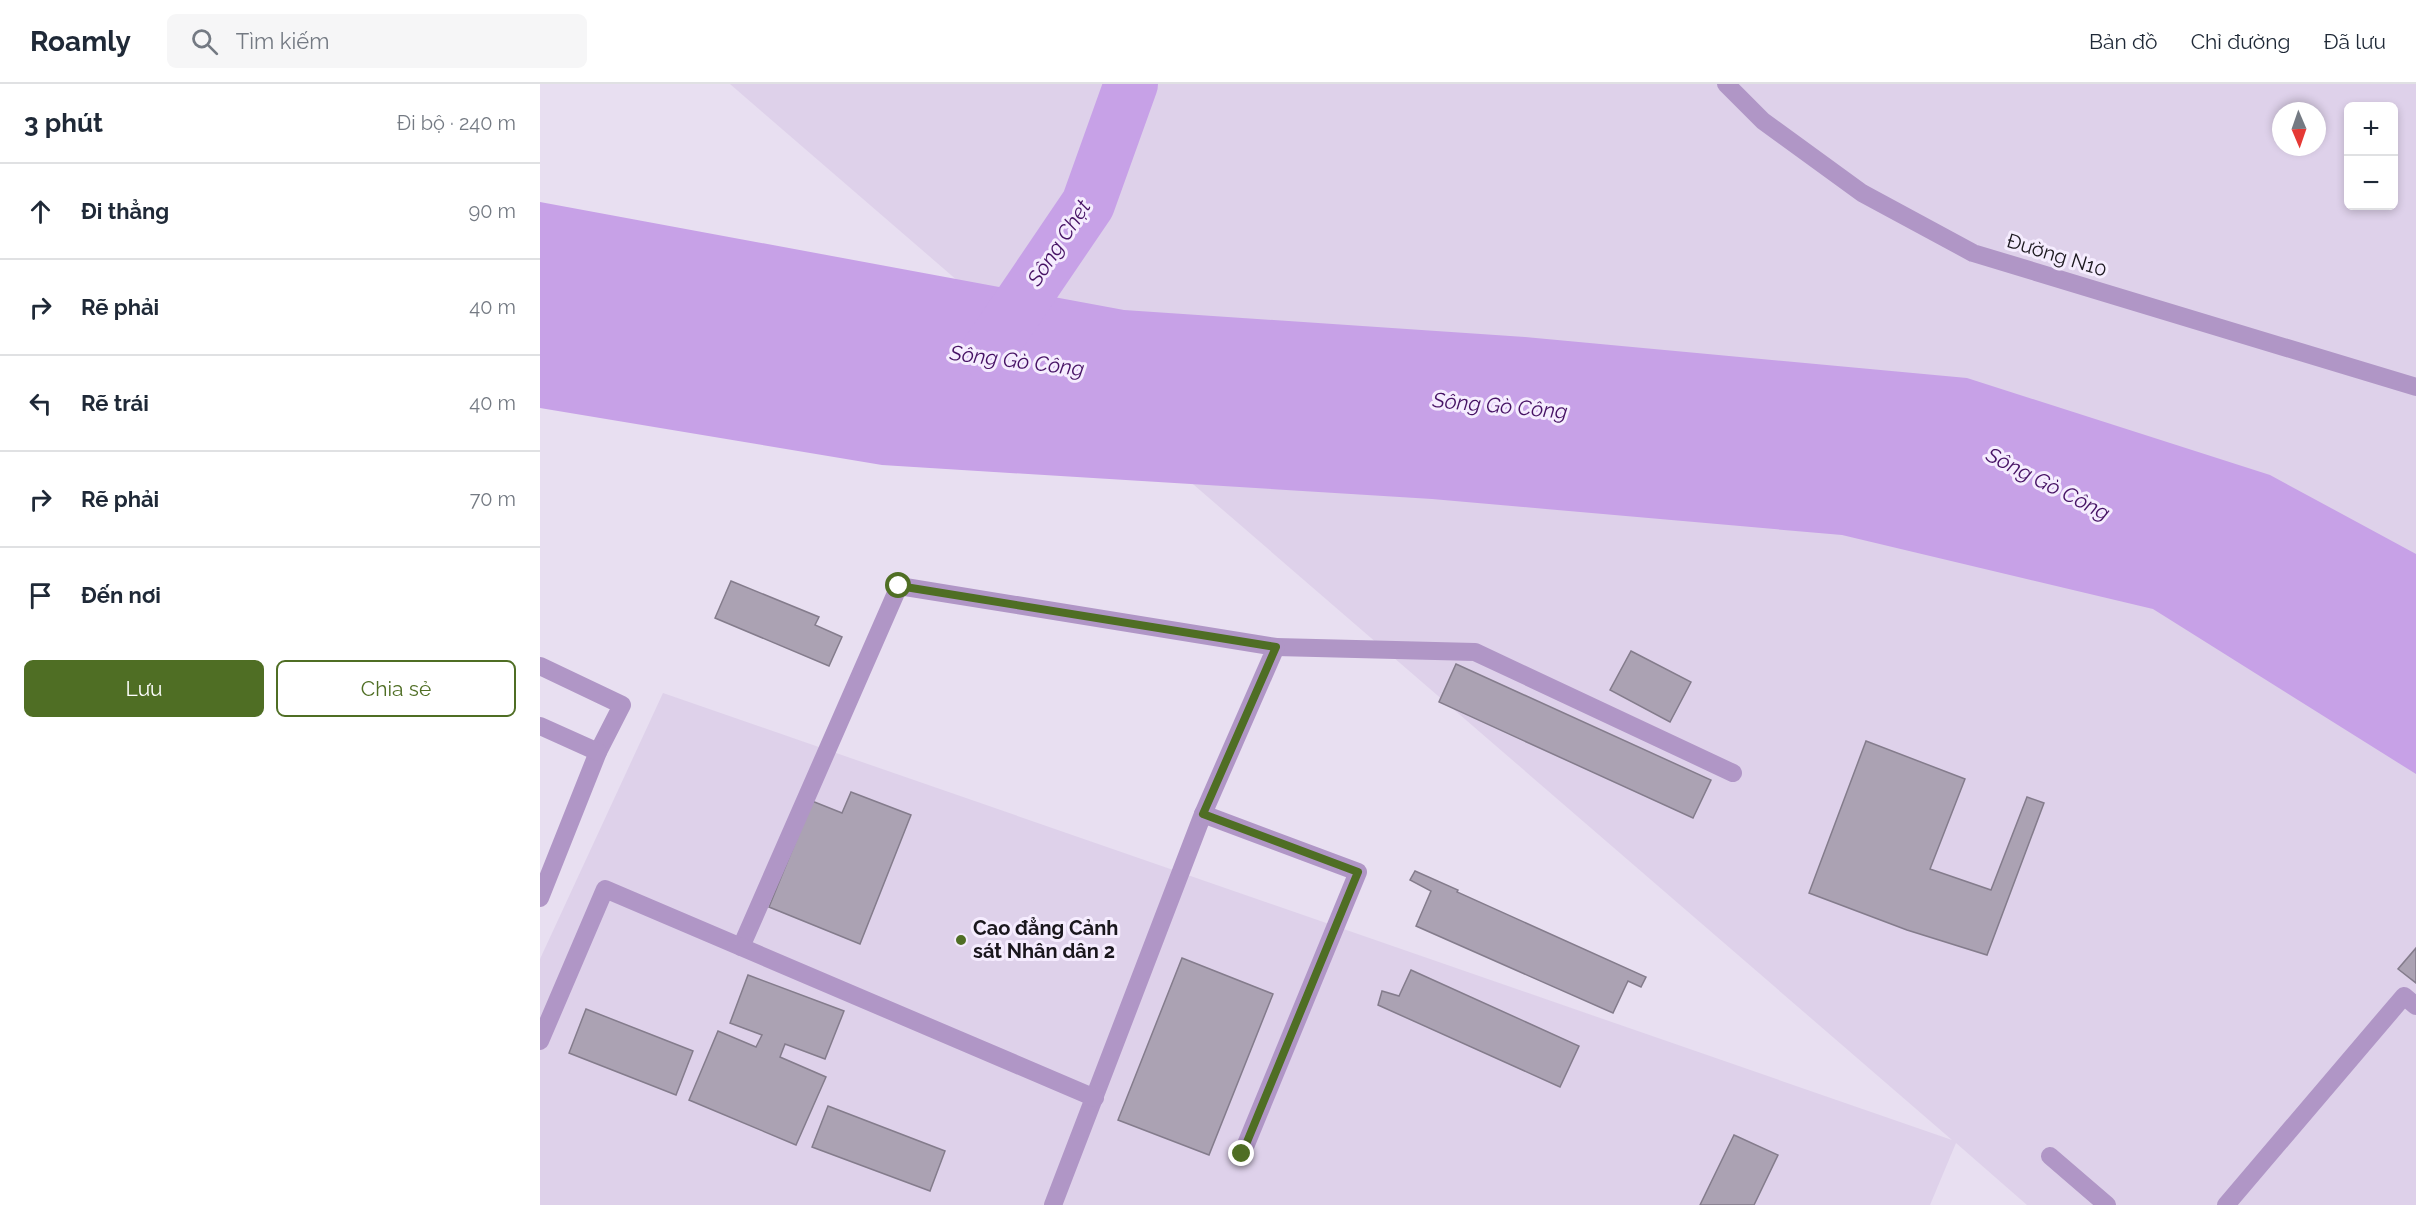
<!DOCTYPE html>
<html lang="vi">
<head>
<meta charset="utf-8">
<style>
	:root { --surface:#fff; --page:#f6f6f7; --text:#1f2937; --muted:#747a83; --line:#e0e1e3; --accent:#4f6e24 }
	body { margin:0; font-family:Raleway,sans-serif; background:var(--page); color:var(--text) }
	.controls { position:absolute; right:18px; top:18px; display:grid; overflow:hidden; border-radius:9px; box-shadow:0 3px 9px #0003 }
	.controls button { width:54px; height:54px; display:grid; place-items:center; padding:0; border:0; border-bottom:2px solid var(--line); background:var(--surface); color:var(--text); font:30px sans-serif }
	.compass { position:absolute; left:1732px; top:18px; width:54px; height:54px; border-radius:50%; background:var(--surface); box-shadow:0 3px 9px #0003; rotate:178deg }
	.stop { position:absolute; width:18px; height:18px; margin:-14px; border:4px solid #4f6e24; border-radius:50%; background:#fff }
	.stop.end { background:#4f6e24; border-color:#fff; box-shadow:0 2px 6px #0008 }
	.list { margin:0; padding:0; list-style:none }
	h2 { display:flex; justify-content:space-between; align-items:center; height:78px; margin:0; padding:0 24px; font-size:26px }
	h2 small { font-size:20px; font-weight:400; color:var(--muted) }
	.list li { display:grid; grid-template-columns:39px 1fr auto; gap:18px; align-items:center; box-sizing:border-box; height:96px; padding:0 24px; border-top:2px solid var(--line) }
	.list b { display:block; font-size:22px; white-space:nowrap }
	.list em { font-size:20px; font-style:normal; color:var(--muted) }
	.actions { display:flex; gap:12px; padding:18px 24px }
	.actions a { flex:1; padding:14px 0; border:2px solid var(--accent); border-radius:9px; text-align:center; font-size:21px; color:var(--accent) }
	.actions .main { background:var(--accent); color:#fff }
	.icon { flex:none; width:33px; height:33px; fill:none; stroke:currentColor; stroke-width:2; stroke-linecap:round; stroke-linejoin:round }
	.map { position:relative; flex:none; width:1876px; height:1121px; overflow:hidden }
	header { display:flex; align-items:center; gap:36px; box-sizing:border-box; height:84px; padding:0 30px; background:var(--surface); border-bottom:2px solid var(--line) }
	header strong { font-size:28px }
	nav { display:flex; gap:33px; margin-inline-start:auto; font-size:21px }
	.search { width:420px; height:54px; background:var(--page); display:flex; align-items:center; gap:15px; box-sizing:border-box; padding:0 21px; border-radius:9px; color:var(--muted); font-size:22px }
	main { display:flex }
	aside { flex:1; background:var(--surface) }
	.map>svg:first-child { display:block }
	.built { fill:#ded1ea; fill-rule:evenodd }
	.water { fill:#c7a1e7 }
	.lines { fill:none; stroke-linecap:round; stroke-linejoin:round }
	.river { stroke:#c7a1e7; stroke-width:54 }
	.building { fill:#aba2b3; stroke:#847c8c; stroke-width:1.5 }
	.minor { stroke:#b096c6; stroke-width:18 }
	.route { stroke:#4f6e24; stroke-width:8 }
	.poi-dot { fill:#4f6e24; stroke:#f5ecfe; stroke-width:2 }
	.labels { text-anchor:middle; stroke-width:6; stroke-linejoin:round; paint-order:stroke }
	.street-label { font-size:20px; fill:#1a171d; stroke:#f5ecfe }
	.poi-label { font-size:20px; font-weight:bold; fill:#1a171d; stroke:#f5ecfe; text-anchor:start }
	.water-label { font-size:21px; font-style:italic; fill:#461264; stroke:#f5ecfe }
</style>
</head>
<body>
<header>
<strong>Roamly</strong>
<div class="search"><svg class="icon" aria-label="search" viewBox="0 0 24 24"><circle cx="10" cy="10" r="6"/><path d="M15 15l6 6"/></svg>Tìm kiếm</div>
<nav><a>Bản đồ</a><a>Chỉ đường</a><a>Đã lưu</a></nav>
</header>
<main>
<aside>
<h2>3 phút<small>Đi bộ · 240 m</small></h2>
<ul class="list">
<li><svg class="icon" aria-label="ahead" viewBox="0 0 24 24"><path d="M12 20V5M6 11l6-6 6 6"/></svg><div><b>Đi thẳng</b></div><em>90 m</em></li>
<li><svg class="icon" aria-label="right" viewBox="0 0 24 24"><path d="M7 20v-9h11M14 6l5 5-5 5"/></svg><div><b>Rẽ phải</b></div><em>40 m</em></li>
<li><svg class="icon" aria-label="left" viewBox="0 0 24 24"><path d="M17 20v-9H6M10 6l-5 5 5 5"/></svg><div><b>Rẽ trái</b></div><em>40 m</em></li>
<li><svg class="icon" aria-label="right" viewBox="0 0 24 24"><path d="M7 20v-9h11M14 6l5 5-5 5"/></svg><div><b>Rẽ phải</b></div><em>70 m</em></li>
<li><svg class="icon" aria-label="arrive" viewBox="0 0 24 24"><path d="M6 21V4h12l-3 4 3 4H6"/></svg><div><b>Đến nơi</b></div></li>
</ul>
<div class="actions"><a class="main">Lưu</a><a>Chia sẻ</a></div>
</aside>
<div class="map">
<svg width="1876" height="1121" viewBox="0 0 1876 1121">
	<rect width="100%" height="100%" fill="#e8dff1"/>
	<!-- built -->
	<path class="built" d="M190,0H1876V1121H1487L1416,1059L1390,1121H0V875L123,609L1412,1056ZM1808,22H1854V122H1808ZM1741,27H1777V63H1741Z"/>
	<!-- water -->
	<polygon class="water" points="0,118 584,226 985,253 1427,294 1730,391 1876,470 1876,690 1613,525 1302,451 892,415 342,381 0,324"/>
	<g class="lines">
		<!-- river -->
		<polyline class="river" points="447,269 548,120 591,0"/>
	</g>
	<!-- building -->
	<g class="building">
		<polygon points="191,497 279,533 275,541 302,553 289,582 175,534"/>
		<polygon points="1091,567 1151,598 1130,638 1070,606"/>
		<polygon points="916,580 1171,696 1153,734 899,618"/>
		<polygon points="1326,657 1425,695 1390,785 1451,806 1487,713 1504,719 1447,871 1367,846 1269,809"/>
		<polygon points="311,708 371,731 320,860 229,823 272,717 302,729"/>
		<polygon points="875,787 918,806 917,808 1106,893 1101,903 1088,897 1073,929 876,842 891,807 870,796"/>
		<polygon points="1876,864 1876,899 1858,885"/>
		<polygon points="642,874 733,910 669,1071 578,1036"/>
		<polygon points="871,886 1039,962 1020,1003 838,921 842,907 859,912"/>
		<polygon points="208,891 304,927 285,975 245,960 240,973 286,993 256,1061 149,1016 178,947 216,963 222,951 190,939"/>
		<polygon points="46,925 153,967 136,1011 29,969"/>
		<polygon points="288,1022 405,1067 390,1107 272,1063"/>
		<polygon points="1194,1051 1238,1071 1214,1121 1160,1121"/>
	</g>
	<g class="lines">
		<!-- minor -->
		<g class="minor">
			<polyline points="1186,0 1223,37 1322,109 1433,169 1876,303"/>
			<polyline points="736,563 935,568 1193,689"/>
			<polyline points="0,582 82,621 58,668 0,814"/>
			<polyline points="0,642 58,668"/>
			<polyline points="663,730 818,788 702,1070"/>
			<polyline points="201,863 359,502 736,563 663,730 513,1121"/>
			<polyline points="0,957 65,805 555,1014"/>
			<polyline points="1510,1072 1567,1121"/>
			<polyline points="1686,1121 1864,912 1876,922"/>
		</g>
	</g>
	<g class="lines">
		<!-- route -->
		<polyline class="route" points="359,502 736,563 663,730 818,788 702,1070"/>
	</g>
	<!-- markers -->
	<circle class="poi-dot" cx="421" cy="856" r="6"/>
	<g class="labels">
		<!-- street labels -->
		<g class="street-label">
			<text transform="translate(1517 171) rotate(17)" y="7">Đường N10</text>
		</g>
		<!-- poi labels -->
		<g class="poi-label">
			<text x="433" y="851">Cao đẳng Cảnh<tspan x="433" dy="23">sát Nhân dân 2</tspan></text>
		</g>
		<!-- water labels -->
		<g class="water-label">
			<text transform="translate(519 159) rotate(-57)" y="7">Sông Chẹt</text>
			<text transform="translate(477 277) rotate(7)" y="7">Sông Gò Công</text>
			<text transform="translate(960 322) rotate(5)" y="7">Sông Gò Công</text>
			<text transform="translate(1508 400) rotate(27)" y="7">Sông Gò Công</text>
		</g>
	</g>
</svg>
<div class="controls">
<button>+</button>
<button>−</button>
</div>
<svg class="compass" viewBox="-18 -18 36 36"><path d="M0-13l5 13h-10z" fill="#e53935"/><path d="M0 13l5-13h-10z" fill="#747a83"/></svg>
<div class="stop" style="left:359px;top:502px"></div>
<div class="stop end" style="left:702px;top:1070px"></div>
</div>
</main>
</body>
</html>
